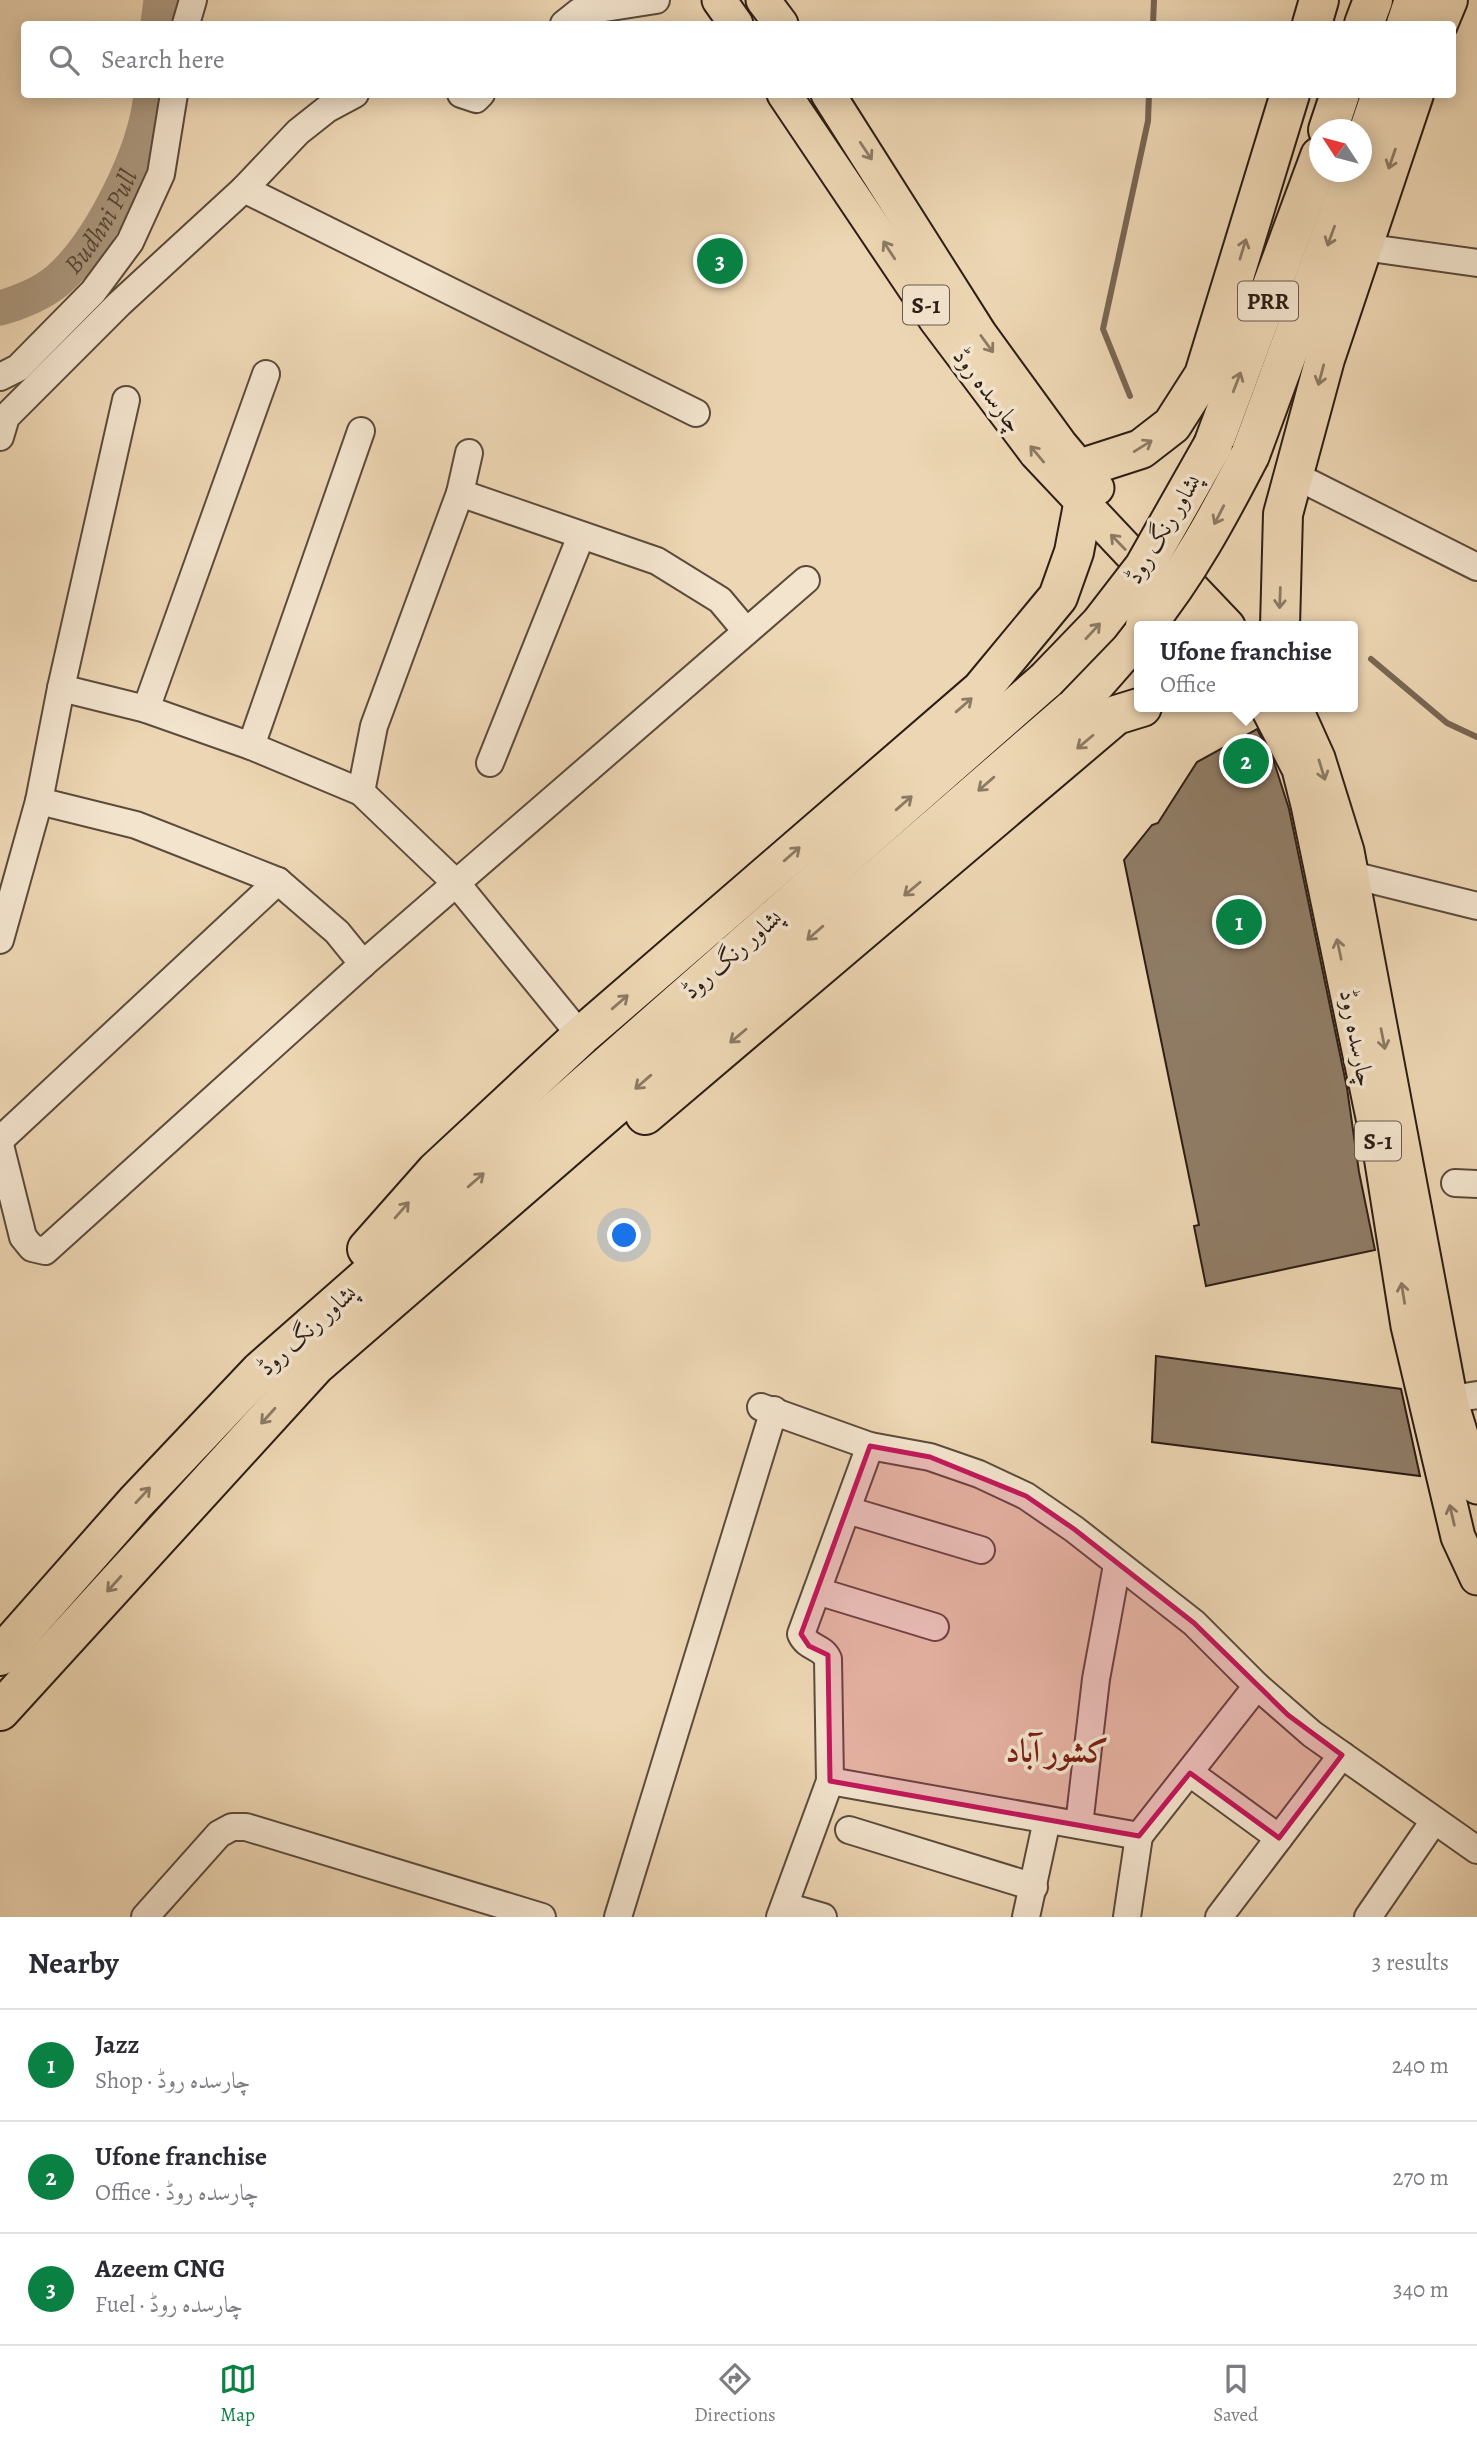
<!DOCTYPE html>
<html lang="en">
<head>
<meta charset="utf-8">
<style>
	:root { --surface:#fff; --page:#f7f7f7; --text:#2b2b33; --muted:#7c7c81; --line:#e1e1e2; --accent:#0b8043 }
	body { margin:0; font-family:Alegreya,Amiri,serif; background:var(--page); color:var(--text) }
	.compass { position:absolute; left:1309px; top:119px; width:63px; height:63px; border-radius:50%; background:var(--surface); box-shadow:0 4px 18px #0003; rotate:306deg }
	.you { position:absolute; left:625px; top:1236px; width:24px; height:24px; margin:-18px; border:5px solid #fff; border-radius:50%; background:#1a73e8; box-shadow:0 0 0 10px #1a73e833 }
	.badge { display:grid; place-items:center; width:46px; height:46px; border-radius:50%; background:var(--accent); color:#fff; font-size:23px; font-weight:700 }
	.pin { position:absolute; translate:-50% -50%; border:4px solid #fff; box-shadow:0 2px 7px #0006 }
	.popup { position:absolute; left:1134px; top:621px; width:224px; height:91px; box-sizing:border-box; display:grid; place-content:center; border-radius:7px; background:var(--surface); filter:drop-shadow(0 2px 5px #0005); font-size:23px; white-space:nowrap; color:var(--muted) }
	.popup b { font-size:26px; color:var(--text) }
	.popup::after { content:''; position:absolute; left:50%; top:100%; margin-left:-14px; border:14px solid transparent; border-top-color:var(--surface) }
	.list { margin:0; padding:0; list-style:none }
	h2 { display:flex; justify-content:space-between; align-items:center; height:91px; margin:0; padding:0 28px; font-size:30px }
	h2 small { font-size:23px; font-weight:400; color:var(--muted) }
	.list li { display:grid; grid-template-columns:46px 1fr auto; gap:21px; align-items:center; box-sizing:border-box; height:112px; padding:0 28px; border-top:2px solid var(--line) }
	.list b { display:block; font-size:26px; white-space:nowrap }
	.list p { margin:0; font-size:23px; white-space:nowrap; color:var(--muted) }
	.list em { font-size:23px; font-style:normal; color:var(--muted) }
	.icon { flex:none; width:38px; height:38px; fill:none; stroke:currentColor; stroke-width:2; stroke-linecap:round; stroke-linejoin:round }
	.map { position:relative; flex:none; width:1477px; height:1917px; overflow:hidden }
	.search { position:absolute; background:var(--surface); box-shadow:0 4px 18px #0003; left:21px; right:21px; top:21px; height:77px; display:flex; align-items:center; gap:18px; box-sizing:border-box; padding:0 24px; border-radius:7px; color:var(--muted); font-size:26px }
	.sheet { height:427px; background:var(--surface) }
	nav { display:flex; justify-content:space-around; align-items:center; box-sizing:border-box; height:98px; border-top:2px solid var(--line); background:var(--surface); font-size:19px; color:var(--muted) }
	nav a { display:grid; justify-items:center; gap:4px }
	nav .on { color:var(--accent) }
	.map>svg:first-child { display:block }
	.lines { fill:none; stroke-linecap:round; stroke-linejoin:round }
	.stream { stroke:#786653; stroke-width:6 }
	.river { stroke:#ab977d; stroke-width:35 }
	.building { fill:#907d67; stroke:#2c1d15; stroke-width:2 }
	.minor-casing { stroke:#5c4b3c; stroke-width:30 }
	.major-casing { stroke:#2c1d15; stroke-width:37 }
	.highway-casing { stroke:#2c1d15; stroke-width:42 }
	.minor { stroke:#f3e4ce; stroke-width:26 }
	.major { stroke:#edd6b3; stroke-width:33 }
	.highway { stroke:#edd6b3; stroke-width:38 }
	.highway-bridge-casing { stroke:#2c1d15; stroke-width:42; stroke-linecap:butt }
	.highway-bridge { stroke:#edd6b3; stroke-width:38 }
	.oneway { stroke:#8c7a64 }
	.marked { fill:#c2185b; fill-opacity:0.2; stroke:#c2185b; stroke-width:5; stroke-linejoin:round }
	.labels { text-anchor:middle; stroke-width:7; stroke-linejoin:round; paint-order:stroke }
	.shield { fill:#f3e4ce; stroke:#68594c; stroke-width:2 }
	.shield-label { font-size:23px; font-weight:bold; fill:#2c1d15 }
	.street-label { font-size:24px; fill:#2c1d15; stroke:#f3e4ce }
	.water-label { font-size:26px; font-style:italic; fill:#584839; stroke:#f3e4ce }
	.district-label { font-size:32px; font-weight:bold; fill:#7a1f14; stroke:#f3e4ce }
</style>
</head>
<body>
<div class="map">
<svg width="1477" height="1917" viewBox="0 0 1477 1917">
	<rect width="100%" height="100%" fill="#edd6b3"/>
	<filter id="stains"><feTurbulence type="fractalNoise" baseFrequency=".00286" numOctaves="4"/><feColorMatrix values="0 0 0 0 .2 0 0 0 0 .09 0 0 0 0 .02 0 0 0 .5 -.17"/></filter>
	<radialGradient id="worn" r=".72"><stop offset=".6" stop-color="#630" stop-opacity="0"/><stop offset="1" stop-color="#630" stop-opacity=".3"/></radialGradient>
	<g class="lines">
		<!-- stream -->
		<g class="stream">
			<polyline points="1153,24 1154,0"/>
			<polyline points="1130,396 1103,329 1148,121 1149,94"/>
			<polyline points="1371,659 1447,723 1477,737"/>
		</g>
		<!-- river -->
		<g class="river">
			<polyline points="158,24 161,0"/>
			<path id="s1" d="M0,308C19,303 43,293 58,280C101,242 146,151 151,94"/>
		</g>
	</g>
	<!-- building -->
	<g class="building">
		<polygon points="1257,729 1274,762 1289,809 1347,1088 1359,1172 1375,1250 1206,1286 1194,1226 1199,1225 1124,860 1152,825 1158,823 1197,762"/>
		<polygon points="1156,1356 1401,1389 1420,1476 1152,1442"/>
	</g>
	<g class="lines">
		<defs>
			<g id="minor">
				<polyline points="186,24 193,0"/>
				<polyline points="564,24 579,12 656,0"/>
				<polyline points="461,94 476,99 481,94"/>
				<polyline points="244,189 696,413"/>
				<polyline points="1363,247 1477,263"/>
				<polyline points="0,377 18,368 93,292 130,242 161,174 174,94"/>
				<polyline points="0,437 6,417 119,304 244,189 298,132 327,109 355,94"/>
				<polyline points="1294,475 1477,567"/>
				<polyline points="460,493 657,561 720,600 746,631"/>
				<polyline points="61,688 146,709 251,746 361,792 457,884 581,1036"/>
				<polyline points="146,709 266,374"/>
				<polyline points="251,746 361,431"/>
				<polyline points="490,763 581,536"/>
				<polyline points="361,792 374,726 460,493 469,453"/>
				<polyline points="39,801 136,825 278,881 337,932 363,964 806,580"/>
				<polyline points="1352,875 1477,906"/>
				<polyline points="0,940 39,801 61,688 126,400"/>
				<polyline points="0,1140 278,881"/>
				<polyline points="0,1145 23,1237 32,1248 45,1251 363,964"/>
				<polyline points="1455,1183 1477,1184"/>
				<polyline points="1434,1402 1477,1395"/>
				<polyline points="761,1407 870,1446 930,1457 979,1474 1026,1496 1074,1529 1194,1623 1257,1686 1312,1734 1477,1850"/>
				<polyline points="847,1510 981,1550"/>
				<polyline points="817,1591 935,1627"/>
				<polyline points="1190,1773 1279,1838"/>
				<polyline points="830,1781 1139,1836 1257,1686"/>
				<polyline points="1079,1825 1096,1679 1117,1565"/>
				<polyline points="849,1830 1034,1887"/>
				<polyline points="785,1906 823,1917"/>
				<polyline points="145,1917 219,1834 232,1827 246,1827 542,1917"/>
				<polyline points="618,1917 774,1410"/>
				<path d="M780,1917L830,1781L828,1659C822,1646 807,1648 801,1634L870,1446"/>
				<polyline points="1026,1917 1047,1820"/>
				<polyline points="1127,1917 1139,1836"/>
				<polyline points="1219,1917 1342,1755"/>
				<polyline points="1368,1917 1434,1821"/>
			</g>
			<g id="major">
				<polyline points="719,0 736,24"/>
				<polyline points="763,0 781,24"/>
				<polyline points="784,94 936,320 1036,453 1199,626"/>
				<polyline points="828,94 980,334 1060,444 1097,488"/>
				<polyline points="1189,585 1228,626"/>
				<polyline points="1267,707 1299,769 1308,805 1381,1156 1408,1326 1458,1537 1477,1578"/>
				<polyline points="1295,707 1318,758 1347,851 1451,1402 1477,1487"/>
			</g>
			<g id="highway">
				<polyline points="1312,24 1319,0"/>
				<polyline points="1364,24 1373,0"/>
				<polyline points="1406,24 1414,0"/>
				<polyline points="1438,24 1448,0"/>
				<polyline points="1328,130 1340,94"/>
				<polyline points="1362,150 1381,94"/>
				<polyline points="1213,445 1320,156"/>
				<polyline points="1250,455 1354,172"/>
				<polyline points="1079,469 1141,449 1172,425 1204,375 1290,94"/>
				<polyline points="1280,626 1283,514 1325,359 1414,94"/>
				<polyline points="645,1115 1116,715 1142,707"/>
				<polyline points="367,1249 436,1171 581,1036 981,690 1058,597 1074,552 1083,505"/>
				<polyline points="0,1656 136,1502 260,1371 1046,680"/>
				<polyline points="0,1711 315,1366 1075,707 1139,634"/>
			</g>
		</defs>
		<!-- minor casing -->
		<use href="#minor" class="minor-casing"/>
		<!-- major casing -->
		<use href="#major" class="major-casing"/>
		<!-- highway casing -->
		<use href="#highway" class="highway-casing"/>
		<!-- minor -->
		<use href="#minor" class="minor"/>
		<!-- major -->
		<use href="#major" class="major"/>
		<!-- highway -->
		<use href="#highway" class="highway"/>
		<defs>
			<g id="highway-bridge">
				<path d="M1145,626C1188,573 1219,515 1250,455"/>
				<polyline points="1046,680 1100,624 1144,567 1213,445"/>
			</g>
		</defs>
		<!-- highway-bridge casing -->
		<use href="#highway-bridge" class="highway-bridge-casing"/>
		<!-- highway-bridge -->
		<use href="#highway-bridge" class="highway-bridge"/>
	</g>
	<!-- one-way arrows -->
	<defs><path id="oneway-shaft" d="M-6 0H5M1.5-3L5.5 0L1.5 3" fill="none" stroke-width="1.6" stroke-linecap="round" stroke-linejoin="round" transform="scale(1.75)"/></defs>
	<g class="oneway">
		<use href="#oneway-shaft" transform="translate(866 151) rotate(56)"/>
		<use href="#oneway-shaft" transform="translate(1392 159) rotate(109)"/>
		<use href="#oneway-shaft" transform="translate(1331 236) rotate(110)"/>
		<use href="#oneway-shaft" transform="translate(1243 249) rotate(-73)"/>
		<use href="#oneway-shaft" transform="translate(889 250) rotate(-123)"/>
		<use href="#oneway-shaft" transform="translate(987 344) rotate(54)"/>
		<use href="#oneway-shaft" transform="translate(1321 375) rotate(105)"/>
		<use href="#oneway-shaft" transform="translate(1237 382) rotate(-69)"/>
		<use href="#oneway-shaft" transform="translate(1143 446) rotate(-32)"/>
		<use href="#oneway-shaft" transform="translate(1037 454) rotate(-130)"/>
		<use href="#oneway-shaft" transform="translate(1219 515) rotate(117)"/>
		<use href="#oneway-shaft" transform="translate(1118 542) rotate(-134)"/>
		<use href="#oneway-shaft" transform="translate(1280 598) rotate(92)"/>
		<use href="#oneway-shaft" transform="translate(1093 631) rotate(-47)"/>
		<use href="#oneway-shaft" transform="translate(964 705) rotate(-41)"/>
		<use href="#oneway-shaft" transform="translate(1085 742) rotate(140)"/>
		<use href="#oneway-shaft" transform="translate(1322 770) rotate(73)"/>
		<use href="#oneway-shaft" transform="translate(986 784) rotate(139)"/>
		<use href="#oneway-shaft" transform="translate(904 803) rotate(-41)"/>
		<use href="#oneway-shaft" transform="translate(792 854) rotate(-41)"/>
		<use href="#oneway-shaft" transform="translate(912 889) rotate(140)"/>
		<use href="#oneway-shaft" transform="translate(815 933) rotate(139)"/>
		<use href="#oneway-shaft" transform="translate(1339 949) rotate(-102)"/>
		<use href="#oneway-shaft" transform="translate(620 1002) rotate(-41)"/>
		<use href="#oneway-shaft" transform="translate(738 1036) rotate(140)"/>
		<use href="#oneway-shaft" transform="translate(1383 1039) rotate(79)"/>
		<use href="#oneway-shaft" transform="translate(643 1082) rotate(139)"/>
		<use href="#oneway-shaft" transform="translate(476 1180) rotate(-41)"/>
		<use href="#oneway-shaft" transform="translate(402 1210) rotate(-49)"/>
		<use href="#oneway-shaft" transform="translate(1403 1293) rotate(-99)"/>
		<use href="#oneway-shaft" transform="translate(268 1416) rotate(132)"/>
		<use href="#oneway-shaft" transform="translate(143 1495) rotate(-47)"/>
		<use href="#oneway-shaft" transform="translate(1452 1515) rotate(-103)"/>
		<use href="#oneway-shaft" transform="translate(114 1584) rotate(132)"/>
	</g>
	<!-- marked area -->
	<path class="marked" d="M870,1446L930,1457L1026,1496L1074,1529L1194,1623L1288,1715L1342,1755L1279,1838L1190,1773L1139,1836L830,1781L828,1655L809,1646L801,1634Z"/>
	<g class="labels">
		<!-- shield labels -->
		<g class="shield">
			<rect x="1238" y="281.5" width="60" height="39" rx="5"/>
			<rect x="903" y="285.5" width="46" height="39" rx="5"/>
			<rect x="1355" y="1121.5" width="46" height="39" rx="5"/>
		</g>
		<g class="shield-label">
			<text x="1268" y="309">PRR</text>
			<text x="926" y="313">S-1</text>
			<text x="1378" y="1149">S-1</text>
		</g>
		<!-- street labels -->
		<g class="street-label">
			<text transform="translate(988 390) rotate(53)" y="8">چارسدہ روڈ</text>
			<text transform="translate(1163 529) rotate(-59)" y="8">پشاور رنگ روڈ</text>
			<text transform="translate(732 954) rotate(-41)" y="8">پشاور رنگ روڈ</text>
			<text transform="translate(1357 1038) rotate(79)" y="8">چارسدہ روڈ</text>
			<text transform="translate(307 1330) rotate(-42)" y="8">پشاور رنگ روڈ</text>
		</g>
		<!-- water labels -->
		<g class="water-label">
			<text dy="9" stroke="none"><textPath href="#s1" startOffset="138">Budhni Pull</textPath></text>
		</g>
		<!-- district labels -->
		<g class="district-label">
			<text x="1057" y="1762">کشور آباد</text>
		</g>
	</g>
	<rect width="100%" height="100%" filter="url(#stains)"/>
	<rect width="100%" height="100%" fill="url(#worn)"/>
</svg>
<svg class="compass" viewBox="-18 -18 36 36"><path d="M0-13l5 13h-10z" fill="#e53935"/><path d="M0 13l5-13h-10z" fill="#7c7c81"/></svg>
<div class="you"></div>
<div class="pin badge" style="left:1239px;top:922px">1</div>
<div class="pin badge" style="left:1246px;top:761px">2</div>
<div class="popup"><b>Ufone franchise</b>Office</div>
<div class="pin badge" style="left:720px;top:261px">3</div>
<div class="search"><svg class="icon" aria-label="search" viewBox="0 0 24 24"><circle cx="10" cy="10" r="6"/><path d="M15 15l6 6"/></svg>Search here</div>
</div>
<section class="sheet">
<h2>Nearby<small>3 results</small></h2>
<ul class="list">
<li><span class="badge">1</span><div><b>Jazz</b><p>Shop · چارسدہ روڈ</p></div><em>240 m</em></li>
<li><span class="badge">2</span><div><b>Ufone franchise</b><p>Office · چارسدہ روڈ</p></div><em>270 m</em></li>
<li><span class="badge">3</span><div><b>Azeem CNG</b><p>Fuel · چارسدہ روڈ</p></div><em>340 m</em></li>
</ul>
</section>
<nav>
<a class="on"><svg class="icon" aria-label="map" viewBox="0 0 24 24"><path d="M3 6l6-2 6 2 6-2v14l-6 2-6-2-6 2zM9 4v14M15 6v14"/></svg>Map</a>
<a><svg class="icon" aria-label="directions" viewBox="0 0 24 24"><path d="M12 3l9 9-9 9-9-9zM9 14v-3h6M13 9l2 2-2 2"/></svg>Directions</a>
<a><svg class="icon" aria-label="saved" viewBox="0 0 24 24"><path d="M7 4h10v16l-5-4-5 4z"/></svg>Saved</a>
</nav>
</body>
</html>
